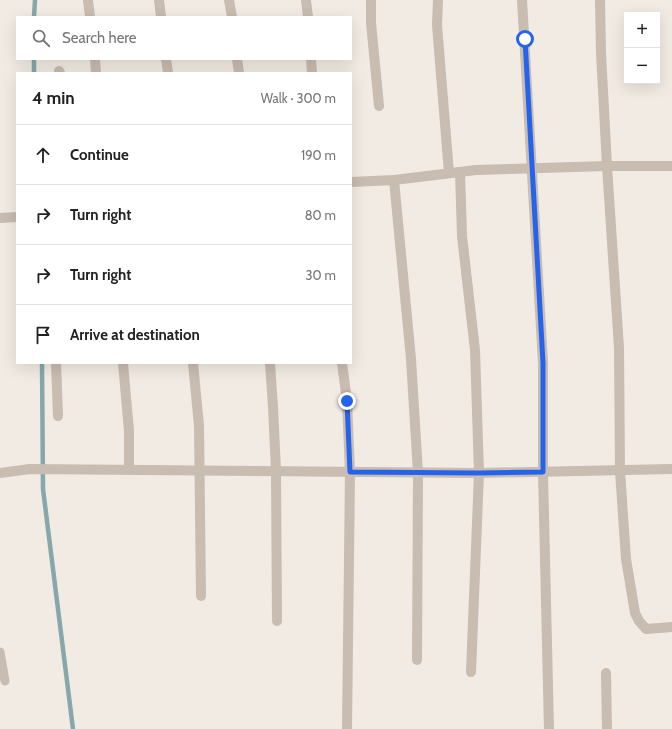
<!DOCTYPE html>
<html lang="en">
<head>
<meta charset="utf-8">
<style>
	:root { --surface:#fff; --page:#f6f6f6; --text:#222; --muted:#767676; --line:#e0e0e0 }
	body { margin:0; font-family:Cabin,sans-serif; background:var(--page); color:var(--text) }
	.controls { position:absolute; right:12px; top:12px; display:grid; overflow:hidden; border-radius:0px; box-shadow:0 4px 16px #0002 }
	.controls button { width:36px; height:36px; display:grid; place-items:center; padding:0; border:0; border-bottom:1px solid var(--line); background:var(--surface); color:var(--text); font:20px sans-serif }
	.stop { position:absolute; width:12px; height:12px; margin:-9px; border:3px solid #2563eb; border-radius:50%; background:#fff }
	.stop.end { background:#2563eb; border-color:#fff; box-shadow:0 1px 4px #0008 }
	.list { margin:0; padding:0; list-style:none }
	h2 { display:flex; justify-content:space-between; align-items:center; height:52px; margin:0; padding:0 16px; font-size:17px }
	h2 small { font-size:13px; font-weight:400; color:var(--muted) }
	.list li { display:grid; grid-template-columns:26px 1fr auto; gap:12px; align-items:center; box-sizing:border-box; height:60px; padding:0 16px; border-top:1px solid var(--line) }
	.list b { display:block; font-size:15px; white-space:nowrap }
	.list em { font-size:13px; font-style:normal; color:var(--muted) }
	.icon { flex:none; width:22px; height:22px; fill:none; stroke:currentColor; stroke-width:2; stroke-linecap:round; stroke-linejoin:round }
	.map { position:relative; flex:none; width:672px; height:729px; overflow:hidden }
	.search { position:absolute; background:var(--surface); box-shadow:0 4px 16px #0002; left:16px; top:16px; width:336px; height:44px; display:flex; align-items:center; gap:10px; box-sizing:border-box; padding:0 14px; border-radius:0px; color:var(--muted); font-size:15px }
	.panel { position:absolute; background:var(--surface); box-shadow:0 4px 16px #0002; left:16px; top:72px; width:336px; height:292px; border-radius:0px }
	.map>svg:first-child { display:block }
	.lines { fill:none; stroke-linecap:round; stroke-linejoin:round }
	.stream { stroke:#85a8ac; stroke-width:4.5 }
	.lane { stroke:#c9bcb0; stroke-width:9 }
	.street { stroke:#c9bcb0; stroke-width:10 }
	.route { stroke:#2563eb; stroke-width:5 }
</style>
</head>
<body>
<div class="map">
<svg width="672" height="729" viewBox="0 0 672 729">
	<rect width="100%" height="100%" fill="#f1ebe3"/>
	<g class="lines">
		<!-- stream -->
		<g class="stream">
			<polyline points="34,17 35,0"/>
			<polyline points="34,59 34,73"/>
			<polyline points="42,363 43,489 73,729"/>
		</g>
		<!-- lane -->
		<polyline class="lane" points="0,652 5,681"/>
		<!-- street -->
		<g class="street">
			<polyline points="88,0 90,17"/>
			<polyline points="159,0 161,17"/>
			<polyline points="229,0 232,17"/>
			<polyline points="306,0 308,17"/>
			<polyline points="371,0 371,23 379,106"/>
			<polyline points="438,0 437,25 449,173"/>
			<polyline points="522,0 543,363 543,473 549,729"/>
			<polyline points="600,0 601,53 607,166 619,348 620,471 626,559 635,613 639,621 646,629 672,627"/>
			<polyline points="95,59 96,73"/>
			<polyline points="166,59 168,73"/>
			<polyline points="237,59 239,73"/>
			<polyline points="311,59 312,73"/>
			<polyline points="59,71 60,73"/>
			<polyline points="460,172 462,236 475,350 479,473 471,672"/>
			<polyline points="394,180 411,359 418,473 417,660"/>
			<polyline points="351,182 394,180 476,170 607,166 672,166"/>
			<polyline points="0,218 17,217"/>
			<polyline points="56,363 58,416"/>
			<polyline points="123,363 129,431 129,470"/>
			<polyline points="193,363 199,426 201,596"/>
			<polyline points="270,363 273,407 276,471 277,621"/>
			<polyline points="342,363 347,401 350,472 347,729"/>
			<polyline points="0,473 30,469 479,473 672,469"/>
			<polyline points="606,673 607,729"/>
		</g>
	</g>
	<g class="lines">
		<!-- route -->
		<polyline class="route" points="347,401 350,472 479,473 543,472 543,363 525,39"/>
	</g>
</svg>
<div class="controls">
<button>+</button>
<button>−</button>
</div>
<div class="stop" style="left:525px;top:39px"></div>
<div class="stop end" style="left:347px;top:401px"></div>
<div class="search"><svg class="icon" aria-label="search" viewBox="0 0 24 24"><circle cx="10" cy="10" r="6"/><path d="M15 15l6 6"/></svg>Search here</div>
<section class="panel">
<h2>4 min<small>Walk · 300 m</small></h2>
<ul class="list">
<li><svg class="icon" aria-label="ahead" viewBox="0 0 24 24"><path d="M12 20V5M6 11l6-6 6 6"/></svg><div><b>Continue</b></div><em>190 m</em></li>
<li><svg class="icon" aria-label="right" viewBox="0 0 24 24"><path d="M7 20v-9h11M14 6l5 5-5 5"/></svg><div><b>Turn right</b></div><em>80 m</em></li>
<li><svg class="icon" aria-label="right" viewBox="0 0 24 24"><path d="M7 20v-9h11M14 6l5 5-5 5"/></svg><div><b>Turn right</b></div><em>30 m</em></li>
<li><svg class="icon" aria-label="arrive" viewBox="0 0 24 24"><path d="M6 21V4h12l-3 4 3 4H6"/></svg><div><b>Arrive at destination</b></div></li>
</ul>
</section>
</div>
</body>
</html>
